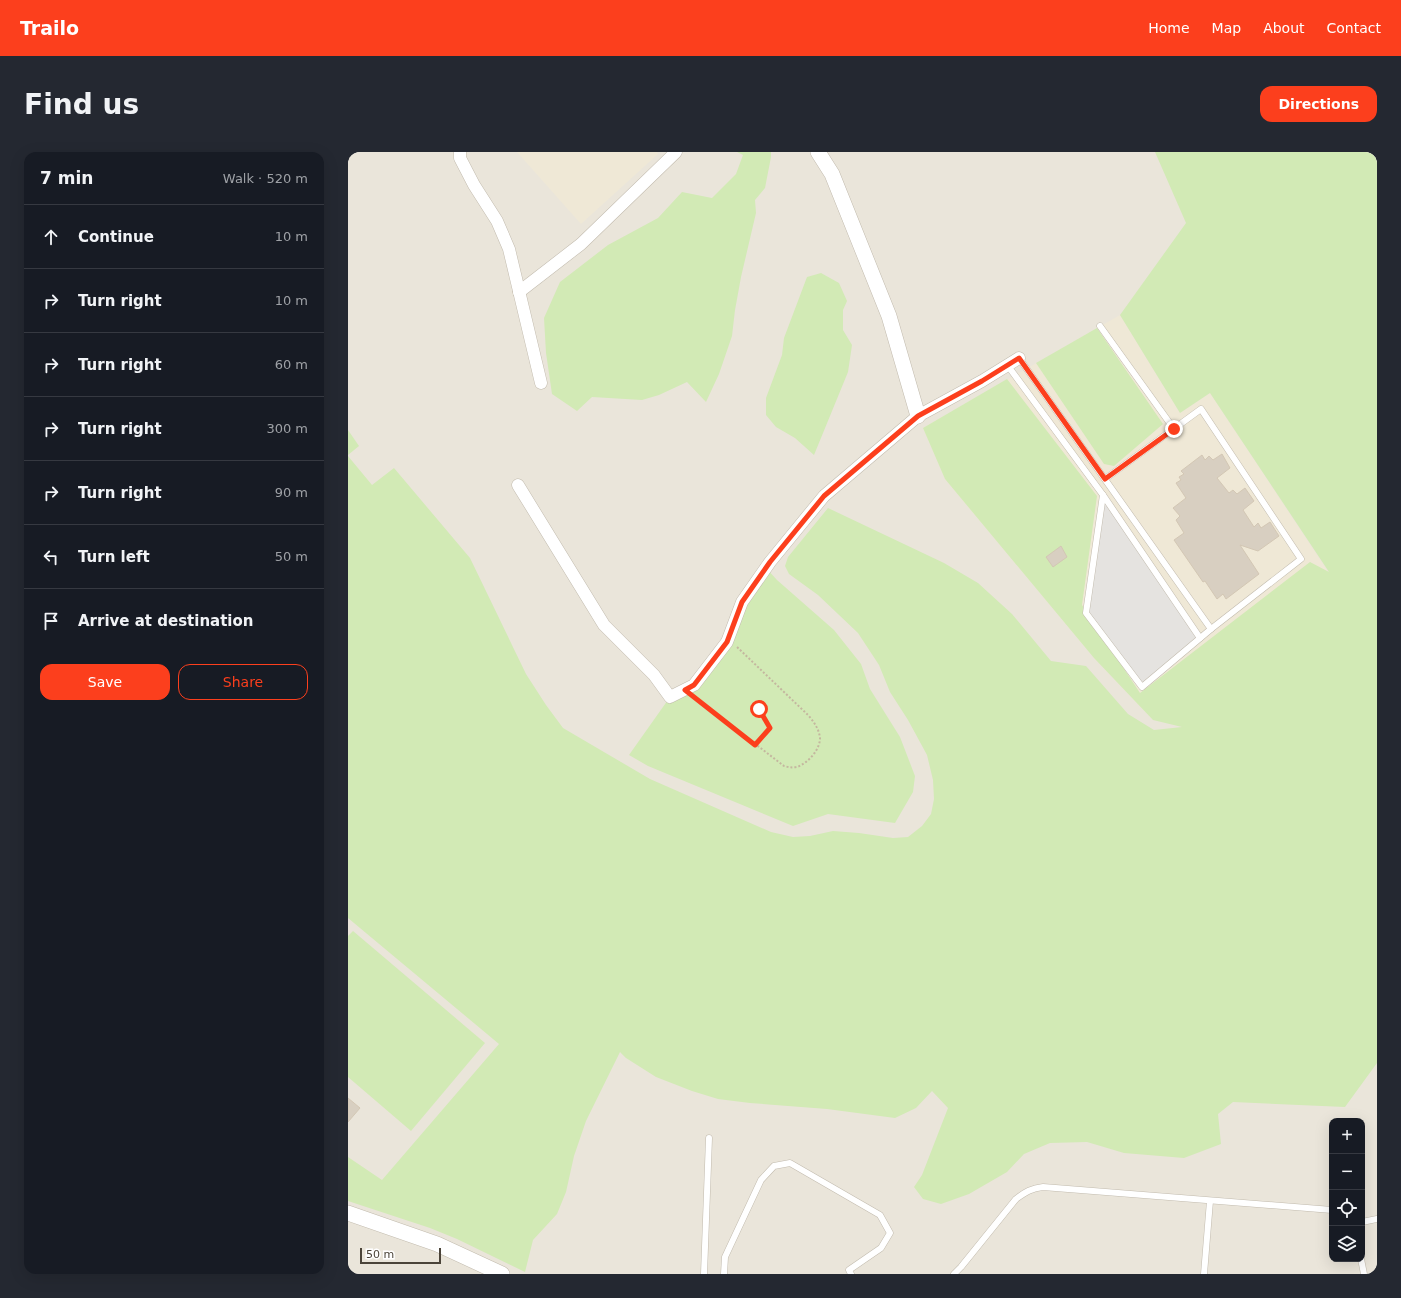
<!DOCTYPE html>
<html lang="en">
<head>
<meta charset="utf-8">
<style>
	:root { --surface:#171b24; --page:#242831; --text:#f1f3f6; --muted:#9ea1a6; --line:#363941; --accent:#fc3f1d }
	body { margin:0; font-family:"DejaVu Sans",sans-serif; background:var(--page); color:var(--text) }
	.controls { position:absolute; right:12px; bottom:12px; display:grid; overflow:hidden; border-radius:8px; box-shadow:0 4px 16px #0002 }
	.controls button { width:36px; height:36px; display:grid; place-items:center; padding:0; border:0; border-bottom:1px solid var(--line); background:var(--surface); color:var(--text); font:20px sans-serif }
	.scale { position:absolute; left:12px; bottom:10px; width:81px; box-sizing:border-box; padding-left:4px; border:2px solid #4b4439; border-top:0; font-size:11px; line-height:14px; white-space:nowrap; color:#4b4439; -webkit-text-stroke:3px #fff; paint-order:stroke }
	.stop { position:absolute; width:12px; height:12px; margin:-9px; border:3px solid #fc3f1d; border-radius:50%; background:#fff }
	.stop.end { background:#fc3f1d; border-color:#fff; box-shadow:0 1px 4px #0008 }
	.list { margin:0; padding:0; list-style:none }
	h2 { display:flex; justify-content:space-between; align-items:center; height:52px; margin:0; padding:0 16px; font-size:17px }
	h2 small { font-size:13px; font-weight:400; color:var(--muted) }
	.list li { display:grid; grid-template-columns:26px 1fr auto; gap:12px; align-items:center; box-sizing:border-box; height:64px; padding:0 16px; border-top:1px solid var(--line) }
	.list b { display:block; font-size:15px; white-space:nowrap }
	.list em { font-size:13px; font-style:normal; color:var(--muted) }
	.actions { display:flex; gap:8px; padding:12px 16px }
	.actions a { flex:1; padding:9px 0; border:1px solid var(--accent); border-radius:12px; text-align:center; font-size:14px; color:var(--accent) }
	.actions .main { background:var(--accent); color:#fff }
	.icon { flex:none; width:22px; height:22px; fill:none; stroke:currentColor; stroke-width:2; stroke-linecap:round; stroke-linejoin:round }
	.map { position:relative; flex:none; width:1029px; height:1122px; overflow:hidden; border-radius:12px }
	header { display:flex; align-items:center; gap:24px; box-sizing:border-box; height:56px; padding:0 20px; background:var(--accent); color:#fff }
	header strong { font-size:19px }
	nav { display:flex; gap:22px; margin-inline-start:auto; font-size:14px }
	.intro { display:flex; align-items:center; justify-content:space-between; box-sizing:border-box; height:96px; padding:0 24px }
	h1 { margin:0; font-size:28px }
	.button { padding:10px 18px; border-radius:12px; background:var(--accent); color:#fff; font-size:14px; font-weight:700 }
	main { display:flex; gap:24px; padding:0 24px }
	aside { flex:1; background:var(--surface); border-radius:12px; box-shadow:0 4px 16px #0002 }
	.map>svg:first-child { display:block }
	.residential { fill:#eae5da; fill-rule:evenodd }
	.education { fill:#efe8d6 }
	.green { fill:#d2eab5 }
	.parking { fill:#e5e3e0 }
	.building { fill:#d8cfc1; stroke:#d3c7b4 }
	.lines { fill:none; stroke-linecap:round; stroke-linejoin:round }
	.service-casing { stroke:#c2bbae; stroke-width:7 }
	.minor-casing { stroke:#c2bbae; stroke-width:13 }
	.tertiary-casing { stroke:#c2bbae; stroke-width:16 }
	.path { stroke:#c4b79f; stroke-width:2; stroke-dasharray:2 2; stroke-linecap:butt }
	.service { stroke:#fff; stroke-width:6 }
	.minor { stroke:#fff; stroke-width:12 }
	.tertiary { stroke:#fff; stroke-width:15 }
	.route { stroke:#fc3f1d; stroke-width:5 }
</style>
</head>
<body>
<header>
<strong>Trailo</strong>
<nav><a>Home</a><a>Map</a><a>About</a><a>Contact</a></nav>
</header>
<div class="intro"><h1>Find us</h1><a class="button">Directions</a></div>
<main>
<aside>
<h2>7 min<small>Walk · 520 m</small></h2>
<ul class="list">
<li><svg class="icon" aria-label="ahead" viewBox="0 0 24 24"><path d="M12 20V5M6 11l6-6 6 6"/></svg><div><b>Continue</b></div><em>10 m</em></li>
<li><svg class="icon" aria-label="right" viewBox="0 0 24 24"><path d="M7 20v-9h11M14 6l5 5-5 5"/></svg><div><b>Turn right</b></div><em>10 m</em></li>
<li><svg class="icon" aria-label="right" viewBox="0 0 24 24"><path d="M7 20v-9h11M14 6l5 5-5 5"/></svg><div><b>Turn right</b></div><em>60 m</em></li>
<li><svg class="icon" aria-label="right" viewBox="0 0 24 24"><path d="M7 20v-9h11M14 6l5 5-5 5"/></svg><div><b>Turn right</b></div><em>300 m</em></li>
<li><svg class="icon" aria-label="right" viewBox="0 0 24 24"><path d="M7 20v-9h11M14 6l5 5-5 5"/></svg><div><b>Turn right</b></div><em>90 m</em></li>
<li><svg class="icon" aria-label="left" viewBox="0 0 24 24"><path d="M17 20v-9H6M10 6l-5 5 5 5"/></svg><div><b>Turn left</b></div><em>50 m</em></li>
<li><svg class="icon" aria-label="arrive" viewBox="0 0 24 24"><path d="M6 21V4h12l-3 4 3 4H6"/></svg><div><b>Arrive at destination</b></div></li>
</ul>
<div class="actions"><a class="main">Save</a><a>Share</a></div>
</aside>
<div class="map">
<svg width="1029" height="1122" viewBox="0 0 1029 1122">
	<rect width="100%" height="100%" fill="#f6f3ec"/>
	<!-- residential -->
	<path class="residential" d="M0,0H1029V1122H0ZM984,969H1014V1107H984Z"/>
	<!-- education -->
	<g class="education">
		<polygon points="169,0 309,0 310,2 233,72"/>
		<polygon points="772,163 832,261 862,241 981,421 805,568 746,506 597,327 575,276"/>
	</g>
	<!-- green -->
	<g class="green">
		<polygon points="389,0 423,0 423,5 417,36 407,48 408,61 393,125 387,158 384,184 371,222 358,250 339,230 311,243 294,248 244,245 229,259 204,242 198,201 196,166 212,130 260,93 310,66 334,40 364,46 388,22 395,3"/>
		<polygon points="807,0 1029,0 1029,911 997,955 885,950 870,962 873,992 836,1006 776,1001 739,990 702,991 676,1002 659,1020 621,1042 593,1052 575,1047 566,1035 574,1023 600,956 584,939 568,956 547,966 479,957 402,951 370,947 344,939 308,925 278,906 272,900 238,969 226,1004 218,1040 209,1062 185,1088 177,1120 109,1087 82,1076 0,1049 0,1005 34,1028 151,892 0,766 0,304 24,333 46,316 122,406 178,522 198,553 215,576 302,627 423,680 445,685 462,684 485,679 511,681 545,686 560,685 574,674 583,662 586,647 585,628 579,603 560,568 542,540 531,513 510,481 470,443 441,422 437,414 440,405 480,356 596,411 630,431 664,462 703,509 738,514 780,562 806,578 834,575 805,568 746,506 597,327 575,276 659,227 749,344 734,453 792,541 962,410 981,420 862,241 832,261 772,163 838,71"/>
		<polygon points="473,121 491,131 499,149 495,158 495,178 504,193 500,220 466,303 447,286 428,275 418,263 418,246 434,203 436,186 459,125"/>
		<polygon points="749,176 815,272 766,314 756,312 688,211"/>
		<polygon points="0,278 11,294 0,303"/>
		<polygon points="418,416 429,428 486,478 513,512 522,537 552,585 567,624 565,640 547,671 480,662 445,674 300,614 281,603 322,545 346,533"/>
		<polygon points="5,779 137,891 63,979 0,925 0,784"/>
	</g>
	<!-- parking -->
	<polygon class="parking" points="755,343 852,486 794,535 738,461"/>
	<!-- building -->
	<g class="building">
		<polygon points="874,302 882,316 869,326 881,341 885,338 889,342 897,336 906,349 895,358 906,375 910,371 913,376 922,370 931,384 910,399 892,393 911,422 878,447 875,442 869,447 857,429 855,430 826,388 836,381 828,368 832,364 825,356 838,346 828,331 833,328 831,325 836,322 833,319 854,303 857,308 861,304 865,308"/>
		<polygon points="713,394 719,405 705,415 698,405"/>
		<polygon points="0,946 12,956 0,970"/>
	</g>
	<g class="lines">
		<defs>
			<g id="service">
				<polyline points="752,174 826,277"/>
				<polyline points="660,214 755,343 738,461 794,535 863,477 671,206"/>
				<polyline points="757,327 853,257 953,407 863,477"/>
				<polyline points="755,343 852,486"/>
				<polyline points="1014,1070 1029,1067"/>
				<polyline points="1013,1107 1016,1122"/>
				<polyline points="356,1122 361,986"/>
				<polyline points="376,1122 377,1105 413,1028 426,1014 442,1011 532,1063 542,1081 533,1096 501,1118 503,1122"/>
				<path d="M606,1122L613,1115L668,1047C677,1040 684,1036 695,1035L984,1058"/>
				<polyline points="856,1122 862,1049"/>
			</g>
			<g id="minor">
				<polyline points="112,0 112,6 126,33 149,69 161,97 193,231"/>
				<polyline points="171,140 233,92 328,0"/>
				<polyline points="170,333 256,473 306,523 322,545 346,533 379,490 394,450 422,410 476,344 570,264 634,229 671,206"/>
			</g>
			<g id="tertiary">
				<polyline points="470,0 484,22 541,164 570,264"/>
				<polyline points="0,1061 89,1092 154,1122"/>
			</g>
		</defs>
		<!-- service casing -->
		<use href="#service" class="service-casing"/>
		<!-- minor casing -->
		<use href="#minor" class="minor-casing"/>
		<!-- tertiary casing -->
		<use href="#tertiary" class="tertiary-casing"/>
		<!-- path -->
		<g class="path">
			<path d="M346,545L436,614C440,615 444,616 449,615C460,611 472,598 472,586C471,577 466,570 460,563L388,494"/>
			<polyline points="407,593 422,576 411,557"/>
		</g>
		<!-- service -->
		<use href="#service" class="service"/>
		<!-- minor -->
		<use href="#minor" class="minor"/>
		<!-- tertiary -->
		<use href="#tertiary" class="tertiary"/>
	</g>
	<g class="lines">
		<!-- route -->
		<polyline class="route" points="411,557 422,576 407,593 337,538 346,533 379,490 394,450 422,410 476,344 570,264 634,229 671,206 757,327 826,277"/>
	</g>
</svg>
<div class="controls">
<button>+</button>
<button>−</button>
<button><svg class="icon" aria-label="locate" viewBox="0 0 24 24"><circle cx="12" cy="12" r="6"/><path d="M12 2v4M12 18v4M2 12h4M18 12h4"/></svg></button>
<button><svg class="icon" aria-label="layers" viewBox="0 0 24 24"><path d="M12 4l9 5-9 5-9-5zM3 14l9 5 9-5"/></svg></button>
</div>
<div class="scale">50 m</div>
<div class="stop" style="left:411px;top:557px"></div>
<div class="stop end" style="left:826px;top:277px"></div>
</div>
</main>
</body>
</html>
